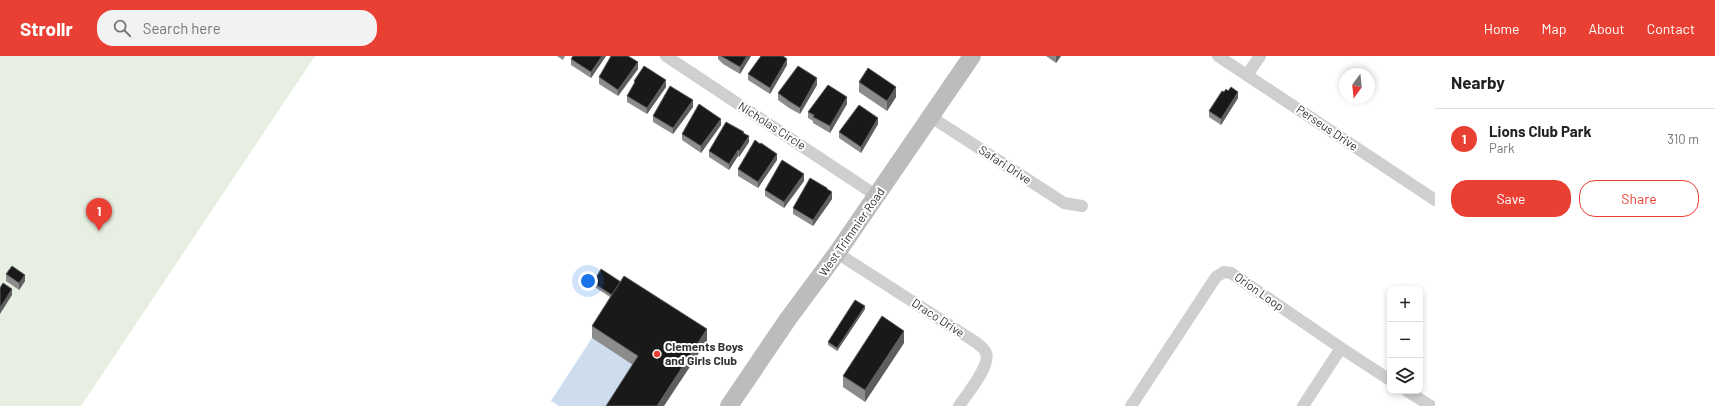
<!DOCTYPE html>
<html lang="en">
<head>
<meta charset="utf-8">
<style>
	:root { --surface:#fff; --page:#f2f2f2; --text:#222; --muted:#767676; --line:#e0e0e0; --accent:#ea4033 }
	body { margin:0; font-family:Barlow,sans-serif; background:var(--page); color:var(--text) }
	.controls { position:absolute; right:12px; bottom:12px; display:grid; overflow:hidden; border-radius:8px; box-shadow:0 2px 6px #0003 }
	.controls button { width:36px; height:36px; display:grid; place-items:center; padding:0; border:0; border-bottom:1px solid var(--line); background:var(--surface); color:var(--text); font:20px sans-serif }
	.compass { position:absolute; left:1339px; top:12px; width:36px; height:36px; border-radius:50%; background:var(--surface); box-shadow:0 2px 6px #0003; rotate:195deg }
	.you { position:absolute; left:588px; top:225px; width:14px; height:14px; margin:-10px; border:3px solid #fff; border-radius:50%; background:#1a73e8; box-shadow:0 0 0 6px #1a73e833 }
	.badge { display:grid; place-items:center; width:26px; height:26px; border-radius:50%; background:var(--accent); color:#fff; font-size:13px; font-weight:700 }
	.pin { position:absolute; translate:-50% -33px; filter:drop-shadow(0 1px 2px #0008) }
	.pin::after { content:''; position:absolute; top:21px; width:14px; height:12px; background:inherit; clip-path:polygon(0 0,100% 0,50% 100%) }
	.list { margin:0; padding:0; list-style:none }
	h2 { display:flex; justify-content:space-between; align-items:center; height:52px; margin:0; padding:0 16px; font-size:17px }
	h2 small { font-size:13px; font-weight:400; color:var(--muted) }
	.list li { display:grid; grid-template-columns:26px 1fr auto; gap:12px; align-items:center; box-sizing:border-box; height:60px; padding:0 16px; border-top:1px solid var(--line) }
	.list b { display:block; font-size:15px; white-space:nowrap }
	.list p { margin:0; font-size:13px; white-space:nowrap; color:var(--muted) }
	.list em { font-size:13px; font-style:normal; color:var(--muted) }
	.actions { display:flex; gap:8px; padding:12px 16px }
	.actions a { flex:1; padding:9px 0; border:1px solid var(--accent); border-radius:16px; text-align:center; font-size:14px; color:var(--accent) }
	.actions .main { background:var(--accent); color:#fff }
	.icon { flex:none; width:22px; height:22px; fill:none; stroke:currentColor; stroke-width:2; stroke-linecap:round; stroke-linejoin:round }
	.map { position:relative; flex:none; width:1435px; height:350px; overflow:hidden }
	header { display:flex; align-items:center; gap:24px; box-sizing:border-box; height:56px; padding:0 20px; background:var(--accent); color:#fff }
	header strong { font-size:19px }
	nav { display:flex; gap:22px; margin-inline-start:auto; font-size:14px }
	.search { width:280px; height:36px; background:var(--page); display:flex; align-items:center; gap:10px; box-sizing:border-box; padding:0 14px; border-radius:16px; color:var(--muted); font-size:15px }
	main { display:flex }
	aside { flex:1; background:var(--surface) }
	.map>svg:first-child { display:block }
	.green { fill:#e6efe1 }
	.water { fill:#cdddee }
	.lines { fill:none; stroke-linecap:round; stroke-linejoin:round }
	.street { stroke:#cfcfcf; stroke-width:12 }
	.secondary { stroke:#bcbcbc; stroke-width:18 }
	.wall { fill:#8c8c8c }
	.shaded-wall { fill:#5e5e5e }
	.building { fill:#191919; stroke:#5e5e5e }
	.poi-dot { fill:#ea4033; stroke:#fff; stroke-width:1.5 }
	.labels { text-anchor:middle; stroke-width:4; stroke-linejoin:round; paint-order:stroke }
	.street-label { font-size:12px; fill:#323232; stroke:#fff }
	.poi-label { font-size:12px; font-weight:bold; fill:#323232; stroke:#fff; text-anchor:start }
</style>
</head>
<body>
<header>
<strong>Strollr</strong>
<div class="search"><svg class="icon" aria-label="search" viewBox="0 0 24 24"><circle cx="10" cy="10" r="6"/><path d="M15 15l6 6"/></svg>Search here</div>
<nav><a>Home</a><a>Map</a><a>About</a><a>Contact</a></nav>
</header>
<main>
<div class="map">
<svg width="1435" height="350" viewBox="0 0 1435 350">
	<rect width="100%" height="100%" fill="#fff"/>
	<!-- green -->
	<polygon class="green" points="0,0 315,0 81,350 0,350"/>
	<!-- water -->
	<polygon class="water" points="592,282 638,312 614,350 559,350 551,345"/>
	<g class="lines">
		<!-- street -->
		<g class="street">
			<polyline points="666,0 877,140"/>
			<polyline points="1218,0 1435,144"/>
			<polyline points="1247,19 1260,0"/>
			<polyline points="931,61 1064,147 1082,150"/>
			<path d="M837,197L977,287C980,290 985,293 986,297C991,310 966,339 959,350"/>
			<polyline points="1407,335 1431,350"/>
			<polyline points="1131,350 1216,221 1224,216 1231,217 1341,292 1390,324"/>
			<polyline points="1303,350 1341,292"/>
		</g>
		<!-- secondary -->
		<polyline class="secondary" points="729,350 788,263 837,197 972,0"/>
	</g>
	<!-- wall -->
	<g class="wall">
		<polygon points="557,0 565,0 563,4"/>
		<polygon points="606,0 591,22 571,9 571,3"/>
		<polygon points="718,0 751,0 740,18 723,8 718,3"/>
		<polygon points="1046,0 1061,0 1056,7"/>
		<polygon points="787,9 770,38 748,24 748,18"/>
		<polygon points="638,13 618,40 599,28 599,21"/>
		<polygon points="634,25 666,31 647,58 627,46 627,40 634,28"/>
		<polygon points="859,26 896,41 887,55 859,36"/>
		<polygon points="817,29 800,58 789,52 778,44 778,37"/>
		<polygon points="1224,36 1238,42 1221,69 1209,61 1209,55"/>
		<polygon points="847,48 830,77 813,67 813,65 808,62 808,56"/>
		<polygon points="693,51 673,78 653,66 653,60"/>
		<polygon points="878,68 861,97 839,82 839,76"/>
		<polygon points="721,69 701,97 682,84 682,78"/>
		<polygon points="744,77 749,86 739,101 738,100 729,114 709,101 709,95"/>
		<polygon points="777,104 758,132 738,120 738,113"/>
		<polygon points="804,125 784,152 765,140 765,134"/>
		<polygon points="827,133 832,143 813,170 793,158 793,152"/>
		<polygon points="6,218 25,225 19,234 6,225"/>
		<polygon points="593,227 707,285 633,309 592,282 592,270 610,241 593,230"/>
		<polygon points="865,253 837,295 828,289 828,286"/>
		<polygon points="904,287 865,346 843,331 843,320"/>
	</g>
	<!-- shaded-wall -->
	<g class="shaded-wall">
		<polygon points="602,0 606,0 591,22 591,16"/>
		<polygon points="747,0 751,0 740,18 740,11"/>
		<polygon points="1056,0 1061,0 1056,7"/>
		<polygon points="787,3 787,9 770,38 770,32"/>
		<polygon points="638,6 638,13 618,40 618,34"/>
		<polygon points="817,22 817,29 800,58 800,52"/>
		<polygon points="666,24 666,31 647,58 647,52"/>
		<polygon points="896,31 896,41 887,55 887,45"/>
		<polygon points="1238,36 1238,42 1221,69 1221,63"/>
		<polygon points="847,41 847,48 830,77 830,70"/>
		<polygon points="693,44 693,51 673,78 673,72"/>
		<polygon points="878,62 878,68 861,97 861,91"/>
		<polygon points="721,63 721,69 701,97 701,90"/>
		<polygon points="749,80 749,86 739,101 739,95"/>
		<polygon points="738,94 738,100 729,114 729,108"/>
		<polygon points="777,98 777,104 758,132 758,126"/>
		<polygon points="804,118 804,125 784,152 784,146"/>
		<polygon points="832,136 832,143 813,170 813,164"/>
		<polygon points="25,219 25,225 19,234 19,227"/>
		<polygon points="12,233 12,239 0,258 0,252"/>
		<polygon points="865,250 865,253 837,295 837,292"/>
		<polygon points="707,273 707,285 664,350 657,350"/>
		<polygon points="904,275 904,287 865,346 865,334"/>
	</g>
	<!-- building -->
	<g class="building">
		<polygon points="573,0 602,0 591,16 571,3"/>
		<polygon points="611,0 628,0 638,6 618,34 599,21"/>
		<polygon points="721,0 747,0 740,11"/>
		<polygon points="761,0 783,0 787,3 770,32 748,18"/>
		<polygon points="644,10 666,24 647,52 627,40 635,26 634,25"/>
		<polygon points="798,10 817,22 800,52 789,45 778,37"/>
		<polygon points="868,12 896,31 887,45 859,26"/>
		<polygon points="828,29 847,41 830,70 813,61 814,59 808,56"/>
		<polygon points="670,30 693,44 673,72 653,60"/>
		<polygon points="1231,31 1238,36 1221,63 1209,55 1222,35 1224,36 1226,33 1228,35"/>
		<polygon points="699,48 721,63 701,90 682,78"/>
		<polygon points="859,49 878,62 861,91 839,76"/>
		<polygon points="726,66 744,76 743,77 749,80 739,95 738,94 729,108 709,95"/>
		<polygon points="755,84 760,88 761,87 777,98 758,126 738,113"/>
		<polygon points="782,104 804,118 784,146 765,134"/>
		<polygon points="810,122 827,132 827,133 832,136 813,164 793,152"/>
		<polygon points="12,210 25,219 19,227 6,218"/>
		<polygon points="601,213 621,226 612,239 593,227"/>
		<polygon points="624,220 707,273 657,350 606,350 638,300 592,270"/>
		<polygon points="3,227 12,233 0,252 0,232"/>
		<polygon points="855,244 865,250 837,292 828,286"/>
		<polygon points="882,260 904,275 865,334 843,320"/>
	</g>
	<!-- markers -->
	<circle class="poi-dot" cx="657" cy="298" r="4"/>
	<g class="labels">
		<!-- street labels -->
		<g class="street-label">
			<text transform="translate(772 70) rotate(33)" y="4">Nicholas Circle</text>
			<text transform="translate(1327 72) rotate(34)" y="4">Perseus Drive</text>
			<text transform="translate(1005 109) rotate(33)" y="4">Safari Drive</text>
			<text transform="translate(852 176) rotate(-55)" y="4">West Trimmier Road</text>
			<text transform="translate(1259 236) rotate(35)" y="4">Orion Loop</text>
			<text transform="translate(938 262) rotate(33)" y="4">Draco Drive</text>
		</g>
		<!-- poi labels -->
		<g class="poi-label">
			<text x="665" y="295">Clements Boys<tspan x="665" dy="14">and Girls Club</tspan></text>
		</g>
	</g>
</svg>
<div class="controls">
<button>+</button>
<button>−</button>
<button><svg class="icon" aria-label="layers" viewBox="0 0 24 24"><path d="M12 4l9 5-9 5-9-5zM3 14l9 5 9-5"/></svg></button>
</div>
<svg class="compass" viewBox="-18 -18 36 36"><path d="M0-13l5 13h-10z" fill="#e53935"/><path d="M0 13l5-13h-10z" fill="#767676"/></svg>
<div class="you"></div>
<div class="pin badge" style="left:99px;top:175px">1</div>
</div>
<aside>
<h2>Nearby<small></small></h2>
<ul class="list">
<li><span class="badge">1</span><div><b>Lions Club Park</b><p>Park</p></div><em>310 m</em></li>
</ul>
<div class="actions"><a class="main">Save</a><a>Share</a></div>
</aside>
</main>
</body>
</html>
